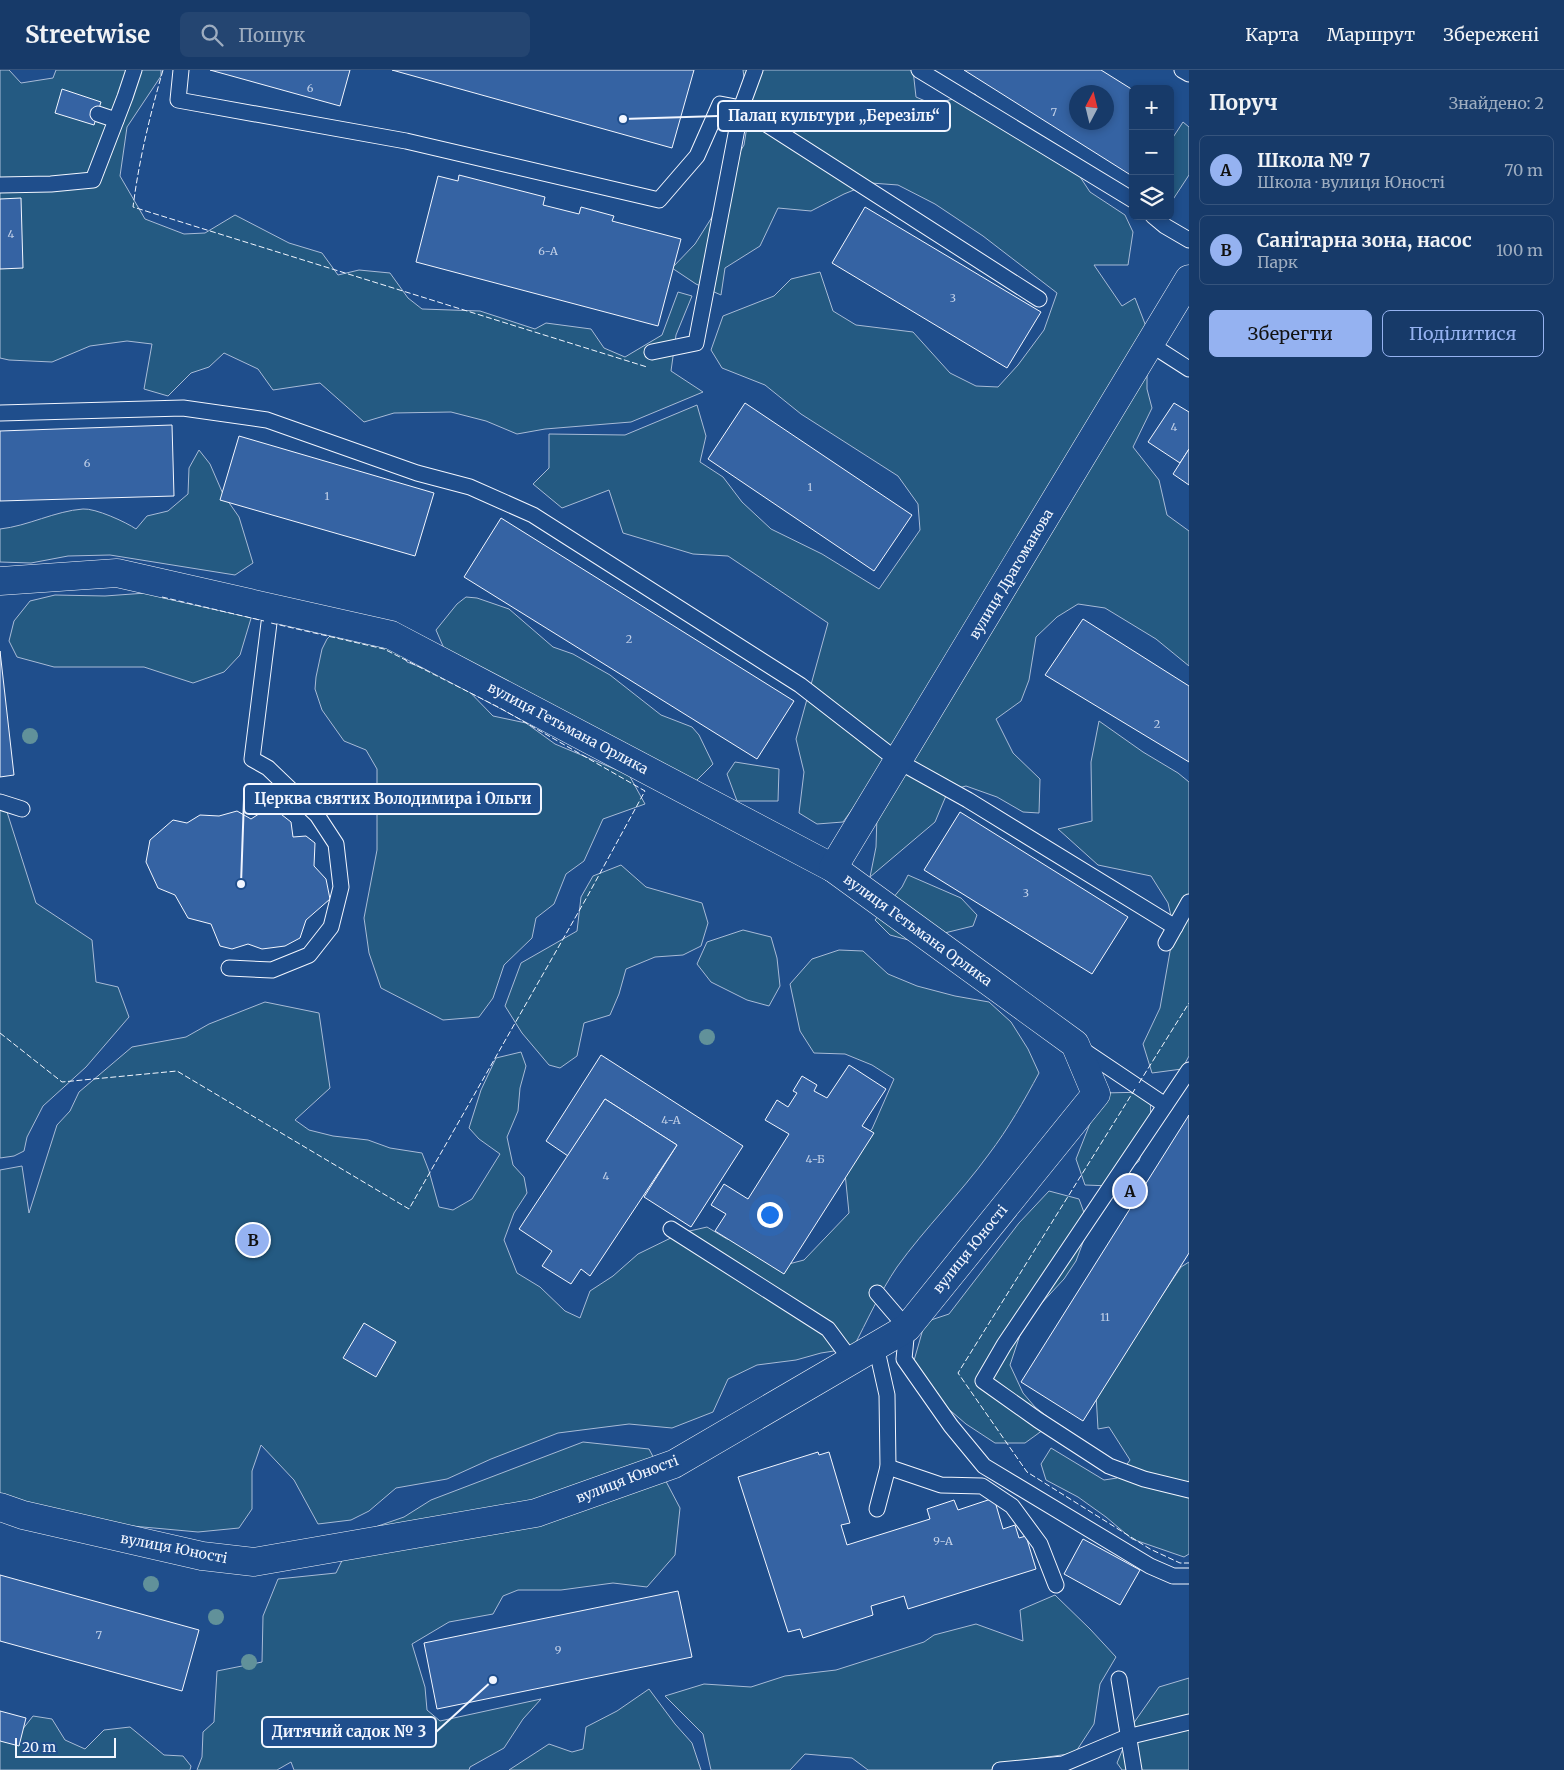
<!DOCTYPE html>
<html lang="uk">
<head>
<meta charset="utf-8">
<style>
	:root { --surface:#173a69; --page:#244571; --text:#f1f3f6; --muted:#9eadc0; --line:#36547d; --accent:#95b2f1 }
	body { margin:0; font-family:Merriweather,serif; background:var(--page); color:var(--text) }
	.controls { position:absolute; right:15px; top:15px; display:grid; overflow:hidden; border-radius:8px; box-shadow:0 2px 8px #0003 }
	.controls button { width:45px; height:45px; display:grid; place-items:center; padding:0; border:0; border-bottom:1px solid var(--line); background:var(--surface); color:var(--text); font:25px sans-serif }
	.compass { position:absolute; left:1069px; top:15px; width:45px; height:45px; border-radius:50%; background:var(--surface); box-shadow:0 2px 8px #0003; rotate:7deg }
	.scale { position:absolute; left:15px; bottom:12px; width:101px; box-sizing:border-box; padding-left:5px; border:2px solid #f2f6ff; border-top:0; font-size:14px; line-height:18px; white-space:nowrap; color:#f2f6ff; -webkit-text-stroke:4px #1f4e8c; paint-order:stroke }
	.you { position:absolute; left:769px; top:1144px; width:18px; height:18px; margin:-12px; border:4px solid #fff; border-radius:50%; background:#1a73e8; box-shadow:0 0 0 8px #1a73e833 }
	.badge { display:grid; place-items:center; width:32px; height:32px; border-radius:50%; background:var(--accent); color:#111; font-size:16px; font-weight:700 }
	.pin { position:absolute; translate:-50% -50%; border:2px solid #fff; box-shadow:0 1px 5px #0006 }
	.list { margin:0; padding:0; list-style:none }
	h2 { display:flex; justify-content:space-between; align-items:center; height:65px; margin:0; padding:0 20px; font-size:21px }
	h2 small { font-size:16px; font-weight:400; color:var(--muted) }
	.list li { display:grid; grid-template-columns:32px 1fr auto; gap:15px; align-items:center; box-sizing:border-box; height:70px; margin:0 10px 10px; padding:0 10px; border:1px solid var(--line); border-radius:8px }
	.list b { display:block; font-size:19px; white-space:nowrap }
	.list p { margin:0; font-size:16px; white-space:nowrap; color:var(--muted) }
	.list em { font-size:16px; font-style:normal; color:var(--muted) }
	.actions { display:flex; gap:10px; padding:15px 20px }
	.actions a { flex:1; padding:11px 0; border:1px solid var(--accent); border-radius:8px; text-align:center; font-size:18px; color:var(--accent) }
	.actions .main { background:var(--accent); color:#111 }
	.icon { flex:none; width:28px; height:28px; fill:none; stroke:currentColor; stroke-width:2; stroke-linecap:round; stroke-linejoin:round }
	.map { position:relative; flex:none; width:1189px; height:1700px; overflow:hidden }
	header { display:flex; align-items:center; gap:30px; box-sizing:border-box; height:70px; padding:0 25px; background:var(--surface); border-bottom:1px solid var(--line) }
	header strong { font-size:24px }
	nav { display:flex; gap:28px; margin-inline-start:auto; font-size:18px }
	.search { width:350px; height:45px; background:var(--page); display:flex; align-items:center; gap:12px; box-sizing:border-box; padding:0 18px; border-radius:8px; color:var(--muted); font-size:19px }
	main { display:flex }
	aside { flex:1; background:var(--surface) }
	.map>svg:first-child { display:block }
	.green { fill:#245a82; stroke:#a8bbd7 }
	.building { fill:#3563a3; stroke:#f2f6ff; fill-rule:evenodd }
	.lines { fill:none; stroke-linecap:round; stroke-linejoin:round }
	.lane-casing { stroke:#f2f6ff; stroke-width:17 }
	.street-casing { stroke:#f2f6ff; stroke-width:29 }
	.lane { stroke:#1f4e8c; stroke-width:15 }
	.street { stroke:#1f4e8c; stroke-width:28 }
	.fence { stroke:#f2f6ff; stroke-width:1; stroke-dasharray:6 2.5; stroke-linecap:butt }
	.tree { fill:#61919a }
	.labels { text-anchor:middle; stroke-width:4; stroke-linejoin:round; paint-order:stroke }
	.number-label { font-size:11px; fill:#c3d1e8 }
	.street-label { font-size:14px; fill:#f2f6ff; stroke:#1f4e8c }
	.leader { fill:none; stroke:#f2f6ff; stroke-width:2 }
	.callout-dot { fill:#f2f6ff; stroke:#1f4e8c; stroke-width:2 }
	.callout { fill:#1f4e8c; stroke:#f2f6ff; stroke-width:2 }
	.callout-label { font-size:15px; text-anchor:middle; font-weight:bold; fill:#f2f6ff }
</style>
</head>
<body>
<header>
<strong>Streetwise</strong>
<div class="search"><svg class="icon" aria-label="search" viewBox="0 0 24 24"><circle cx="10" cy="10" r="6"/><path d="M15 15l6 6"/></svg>Пошук</div>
<nav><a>Карта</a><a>Маршрут</a><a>Збережені</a></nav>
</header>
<main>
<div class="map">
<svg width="1189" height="1700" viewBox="0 0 1189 1700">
	<rect width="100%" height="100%" fill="#1f4e8c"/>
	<!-- green -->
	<g class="green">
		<polygon points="0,0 9,0 21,13 53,8 56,0 161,0 161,6 127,57 120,106 145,149 184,164 205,163 235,145 289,173 322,183 338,205 359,200 390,203 408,228 422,239 480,241 535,259 546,253 591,259 604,278 625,287 662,265 678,222 692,226 676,265 671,301 703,322 631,352 545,359 517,364 486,351 451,342 394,343 364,352 320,313 273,320 258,299 224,283 209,297 191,303 168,326 144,319 152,274 127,271 90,276 52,292 9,290 0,288"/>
		<polygon points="743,0 913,0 916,27 932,34 975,24 993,48 1061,78 1090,122 1125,145 1133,162 1128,195 1094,195 1122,236 1135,228 1147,259 1147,319 1152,338 1133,377 1159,410 1167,445 1189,461 1189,596 1156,569 1105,538 1078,534 1057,547 1036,567 1029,610 1021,631 996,649 1013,683 1040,709 1039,743 1023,742 997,727 966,716 948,721 935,752 870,807 876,777 877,745 866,720 843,752 817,754 799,743 804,702 796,669 828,553 728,486 693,484 623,463 609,420 562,438 533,414 549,398 549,364 625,365 697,335 706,366 700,392 723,407 742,432 771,459 822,484 879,519 920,460 918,434 898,406 801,344 765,315 722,298 711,280 723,246 774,226 791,209 820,202 833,241 856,255 913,262 950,303 976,316 998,317 1018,295 1044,260 1057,223 983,166 935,134 898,115 871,113 844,124 811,141 778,138 760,176 725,198 721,225 696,214 672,198 695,174 731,117 731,97 744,75 749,44"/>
		<polygon points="1183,52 1189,57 1189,105 1170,134 1170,72"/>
		<path d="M199,380L210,394L223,424L239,447L253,493L235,505L110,485L68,486L31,493L0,492V459C28,456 55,441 83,439C95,438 126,452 136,459L147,446L168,441L188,424L189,398Z"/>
		<polygon points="146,523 252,545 240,585 224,602 193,613 144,597 54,597 17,587 9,571 14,551 30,531 55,525 105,526"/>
		<polygon points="466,527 477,528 509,539 553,577 573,584 610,605 661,645 692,657 699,665 713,694 696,711 446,583 436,560 457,534"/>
		<polygon points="334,562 391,565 407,592 461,613 493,646 526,653 555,674 629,705 645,734 603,749 584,791 566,804 554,834 536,848 532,868 504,895 493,928 479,947 443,950 381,918 369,883 364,848 377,780 377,699 366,680 344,671 322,640 315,619 316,607 322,579 327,569"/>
		<polygon points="1099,651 1143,682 1178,703 1189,712 1189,986 1182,999 1152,1003 1143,974 1160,938 1174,859 1168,833 1151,806 1098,795 1058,759 1092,751 1091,692"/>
		<polygon points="735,692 779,699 778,731 737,731 727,704"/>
		<polygon points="0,739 7,742 36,833 92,870 96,912 118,917 129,947 86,997 43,1036 27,1067 24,1081 14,1086 0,1088"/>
		<polygon points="621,795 646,817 702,833 708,853 701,876 683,885 655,887 626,899 619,924 610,945 584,953 577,986 560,998 549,995 522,963 505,936 521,893 577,861 581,827 593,806"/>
		<polygon points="908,805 961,828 977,845 973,856 912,871 890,865 875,850 902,817"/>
		<polygon points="743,860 771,867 777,888 780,916 769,936 747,930 711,912 697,894 707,872"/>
		<path d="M839,880L863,881L888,904L917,916L955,926L989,932L1011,952L1028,979L1039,1003C1024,1031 1008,1059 989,1084C960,1124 925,1158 897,1197C880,1222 867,1251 853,1278L821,1283L796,1290L757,1295L728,1309L713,1342L672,1358L629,1354L558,1363L491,1389L447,1409L396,1418L369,1441L351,1450L318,1454L294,1410L261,1375L252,1401V1439L239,1458L198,1462L77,1451L0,1424V1100L22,1096L29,1143L57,1055L70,1041L79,1022L132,977L186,967L209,954L265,932L319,943L330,1018L295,1050L309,1060L333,1066L368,1070L390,1078L422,1083L429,1101L439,1137L453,1140L472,1129L500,1084L479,1069L469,1058L481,1020L496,988L521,982L526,996L520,1018L518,1041L507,1067L513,1095L524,1107L527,1123L514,1143L504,1170L517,1203L540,1217L565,1241L580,1248L590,1221L613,1206L638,1184L681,1163L707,1157L727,1169L742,1168L781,1196L804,1190L849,1143L845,1103L855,1075L872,1059L894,1009L872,995L845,984L814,983L800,961L790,914L812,889Z"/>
		<polygon points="1150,1022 1151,1054 1139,1091 1111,1116 1085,1115 1076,1089 1102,1023"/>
		<polygon points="1049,1121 1079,1129 1089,1156 1076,1191 1064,1209 1037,1238 1022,1259 1010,1295 1023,1323 1035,1337 1054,1352 1025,1373 995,1373 966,1354 931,1324 913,1294 925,1252 949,1244 1019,1153"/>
		<polygon points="1189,1192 1189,1484 1184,1487 1132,1469 1106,1447 1078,1427 1046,1410 1041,1394 1051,1378 1104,1410 1117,1408 1130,1390 1109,1357 1098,1359 1096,1324 1181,1197"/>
		<polygon points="583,1372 649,1379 680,1438 675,1485 647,1517 613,1513 561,1520 518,1520 503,1526 493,1544 449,1552 412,1574 425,1617 427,1640 440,1651 541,1629 523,1649 504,1678 470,1697 469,1700 294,1700 291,1692 277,1700 197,1700 202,1687 203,1662 214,1652 217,1601 262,1592 263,1546 278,1509 336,1503 355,1464 404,1447 431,1430"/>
		<polygon points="1055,1525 1090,1559 1116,1587 1100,1614 1094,1654 1075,1683 1020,1691 1023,1700 868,1700 852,1688 805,1684 790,1700 711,1700 703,1664 665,1626 704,1614 751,1617 785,1606 836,1600 924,1572 934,1565 976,1554 1023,1571 1020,1540"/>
		<polygon points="1189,1608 1189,1700 1122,1700 1117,1693 1133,1654 1159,1617"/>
		<polygon points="649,1619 675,1654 692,1673 701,1700 509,1700 549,1674 572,1682 583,1679 586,1657 617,1641"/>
		<polygon points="33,1646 52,1649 65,1670 85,1679 104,1660 130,1657 164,1685 183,1686 191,1696 190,1700 0,1700 0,1654 22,1660"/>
	</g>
	<!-- building -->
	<g class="building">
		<polygon points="210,0 350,0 340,36"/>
		<polygon points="392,0 694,0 672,78"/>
		<path d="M964,0H1101L1133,20V98L1129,104ZM1076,22H1106V52H1076Z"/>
		<polygon points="62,19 101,32 94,55 55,43"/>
		<polygon points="459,105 545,127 543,135 579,144 581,137 614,146 612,151 681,169 658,256 416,192 438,106 458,111"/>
		<polygon points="21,128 23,198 0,199 0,129"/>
		<polygon points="865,137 1041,242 1007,298 832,193"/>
		<polygon points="745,333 912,445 874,501 708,389"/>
		<polygon points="1174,333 1189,342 1189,379 1180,393 1148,372"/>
		<polygon points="172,355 174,426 0,431 0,361"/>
		<polygon points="239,366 434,423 415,486 220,430"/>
		<polygon points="1189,379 1189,415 1173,404"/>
		<polygon points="501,448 794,631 757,689 464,507"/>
		<polygon points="1083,549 1189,616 1189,692 1045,605"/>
		<polygon points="0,581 14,705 0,707"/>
		<polygon points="265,740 277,741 291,752 293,767 306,766 315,773 314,796 326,809 330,829 306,850 300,868 285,876 262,879 248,874 232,879 220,876 211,854 188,848 175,825 158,818 146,792 150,770 173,750 187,753 200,745 219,746 237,741 251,749"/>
		<polygon points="960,742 1128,847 1092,904 924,800"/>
		<polygon points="601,985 743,1076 691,1157 644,1127 677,1075 605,1029 568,1086 546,1071"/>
		<polygon points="849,995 886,1019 862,1056 874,1063 784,1204 715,1161 726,1144 711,1135 724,1114 748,1129 789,1064 765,1050 777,1030 788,1037 797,1023 793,1021 802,1006 817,1015 814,1021 827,1028"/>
		<polygon points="605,1029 677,1075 590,1206 581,1199 571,1214 542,1196 552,1181 519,1159"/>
		<polygon points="1189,1045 1189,1183 1083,1351 1021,1312"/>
		<polygon points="364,1253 396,1272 376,1307 343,1288"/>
		<polygon points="818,1382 819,1385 829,1382 850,1453 841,1455 847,1475 930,1449 927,1439 954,1430 958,1440 994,1428 1003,1459 1015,1455 1019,1468 1026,1466 1036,1499 908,1539 904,1526 871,1536 873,1545 803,1568 800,1559 788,1562 738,1407"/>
		<polygon points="1083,1469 1140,1500 1120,1535 1064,1504"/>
		<polygon points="0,1505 199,1560 182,1621 0,1571"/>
		<polygon points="678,1521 692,1587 437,1639 424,1573"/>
		<polygon points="0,1641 26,1648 19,1676 0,1671"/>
	</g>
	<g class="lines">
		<defs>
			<g id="lane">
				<polyline points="181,0 178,30 406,71 659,130 697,86 720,34 741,38 1039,229"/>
				<polyline points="919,0 1133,130"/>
				<polyline points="1182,0 1189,4"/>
				<polyline points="98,44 116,50"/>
				<polyline points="0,115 51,114 93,110 125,27 134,0"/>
				<polyline points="1153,146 1165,156 1189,170"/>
				<polyline points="1150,274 1189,299"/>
				<polyline points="652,282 696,273 741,38 755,0"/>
				<polyline points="0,343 183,338 267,350 417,403 470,417 533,445 800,615 898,691 968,730 1175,857"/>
				<polyline points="0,732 22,739"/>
				<polyline points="1166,873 1189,832"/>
				<polyline points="229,898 272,900 309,885 331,857 341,817 336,774 317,745 268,698 252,689 269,553 272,538"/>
				<polyline points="1080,978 1165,1035"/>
				<polyline points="1189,1000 1004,1275 983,1311 1038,1350 1109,1396 1144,1409 1189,1420"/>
				<polyline points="671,1159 828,1259 851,1290"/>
				<polyline points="877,1223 907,1258 904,1289 951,1356 984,1396 1150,1496 1173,1506 1189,1506"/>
				<polyline points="876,1276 887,1325 888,1397 877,1439"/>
				<polyline points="888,1397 941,1415 982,1416 1012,1436 1040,1474 1056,1515"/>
				<polyline points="1119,1609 1134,1700"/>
				<polyline points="1000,1700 1063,1694 1127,1667 1189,1652"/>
			</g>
			<g id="street">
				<polyline points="0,511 117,503 391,565 833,798 1075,974 1096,1024 907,1258 674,1394 536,1443 254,1492 202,1486 23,1445 0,1437"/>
				<polyline points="833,798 1189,209"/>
			</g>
		</defs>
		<!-- lane casing -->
		<use href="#lane" class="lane-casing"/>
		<!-- street casing -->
		<use href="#street" class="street-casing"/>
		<!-- lane -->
		<use href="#lane" class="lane"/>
		<!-- street -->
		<use href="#street" class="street"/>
		<!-- fence -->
		<g class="fence">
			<path d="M163,0C150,45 139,90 133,137L647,297"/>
			<polyline points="162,527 264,551"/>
			<polyline points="0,963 62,1012 177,1001 409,1139 587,827 645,721 500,638 384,579 271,553"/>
			<polyline points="1139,1013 1189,933"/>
			<polyline points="1135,1019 958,1303 1027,1402 1150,1479 1180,1493 1189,1493"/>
		</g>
	</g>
	<!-- trees -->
	<g class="tree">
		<circle cx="30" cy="666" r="8"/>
		<circle cx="707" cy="967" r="8"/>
		<circle cx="151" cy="1514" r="8"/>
		<circle cx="216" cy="1547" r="8"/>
		<circle cx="249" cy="1592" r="8"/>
	</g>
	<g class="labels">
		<!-- number labels -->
		<g class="number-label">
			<text x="310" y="22">6</text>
			<text x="1054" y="46">7</text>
			<text x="11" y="168">4</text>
			<text x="548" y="185">6-А</text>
			<text x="953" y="232">3</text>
			<text x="1174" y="361">4</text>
			<text x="87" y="397">6</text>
			<text x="810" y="421">1</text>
			<text x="327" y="430">1</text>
			<text x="629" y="573">2</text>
			<text x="1157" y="658">2</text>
			<text x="1026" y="827">3</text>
			<text x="671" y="1054">4-А</text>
			<text x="815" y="1093">4-Б</text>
			<text x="606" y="1110">4</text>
			<text x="1105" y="1251">11</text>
			<text x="943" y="1475">9-А</text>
			<text x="99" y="1569">7</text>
			<text x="558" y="1584">9</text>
		</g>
		<!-- street labels -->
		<g class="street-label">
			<text transform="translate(1011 504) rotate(-59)" y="5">вулиця Драгоманова</text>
			<text transform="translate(568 658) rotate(28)" y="5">вулиця Гетьмана Орлика</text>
			<text transform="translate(918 860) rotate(36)" y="5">вулиця Гетьмана Орлика</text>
			<text transform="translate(970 1179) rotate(-51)" y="5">вулиця Юності</text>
			<text transform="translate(627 1409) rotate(-21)" y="5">вулиця Юності</text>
			<text transform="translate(174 1478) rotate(11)" y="5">вулиця Юності</text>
		</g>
	</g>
	<!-- callouts -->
	<path class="leader" d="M623 49L718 46M241 814L244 729M493 1610L436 1662"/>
	<g class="callout-dot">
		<circle cx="623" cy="49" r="5"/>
		<circle cx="241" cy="814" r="5"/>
		<circle cx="493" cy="1610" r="5"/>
	</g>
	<g class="callout">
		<rect x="718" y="31" width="232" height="30" rx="5"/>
		<rect x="244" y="714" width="297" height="30" rx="5"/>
		<rect x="262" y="1647" width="174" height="30" rx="5"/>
	</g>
	<g class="callout-label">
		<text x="834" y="51">Палац культури „Березіль“</text>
		<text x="393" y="734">Церква святих Володимира і Ольги</text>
		<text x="349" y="1667">Дитячий садок № 3</text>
	</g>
</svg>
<div class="controls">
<button>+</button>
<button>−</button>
<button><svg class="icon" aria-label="layers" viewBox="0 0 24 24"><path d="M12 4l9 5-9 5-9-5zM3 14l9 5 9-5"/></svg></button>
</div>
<svg class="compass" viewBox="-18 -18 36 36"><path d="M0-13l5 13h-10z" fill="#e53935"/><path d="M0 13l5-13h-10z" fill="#9eadc0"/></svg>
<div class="scale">20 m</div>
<div class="you"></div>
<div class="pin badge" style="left:1130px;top:1121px">A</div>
<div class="pin badge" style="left:253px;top:1170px">B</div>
</div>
<aside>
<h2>Поруч<small>Знайдено: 2</small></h2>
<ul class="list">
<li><span class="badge">A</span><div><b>Школа № 7</b><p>Школа · вулиця Юності</p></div><em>70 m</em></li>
<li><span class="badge">B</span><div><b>Санітарна зона, насос</b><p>Парк</p></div><em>100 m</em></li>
</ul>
<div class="actions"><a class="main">Зберегти</a><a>Поділитися</a></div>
</aside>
</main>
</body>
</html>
